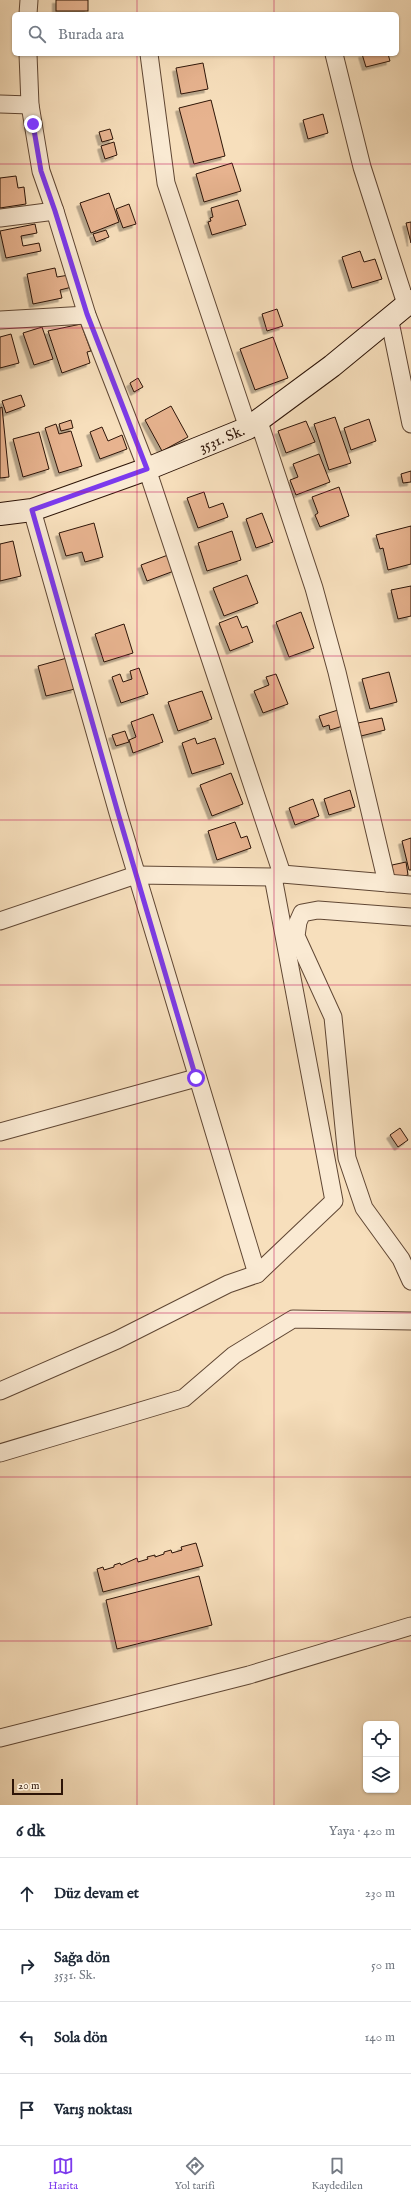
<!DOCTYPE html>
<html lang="tr">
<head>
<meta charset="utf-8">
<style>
	:root { --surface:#fff; --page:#f2f2f3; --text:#1f2937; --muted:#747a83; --line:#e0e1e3; --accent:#7c3aed }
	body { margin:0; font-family:"IM FELL English",serif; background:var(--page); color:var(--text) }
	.controls { position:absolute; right:12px; bottom:12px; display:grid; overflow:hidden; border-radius:6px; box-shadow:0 1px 3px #0004 }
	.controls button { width:36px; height:36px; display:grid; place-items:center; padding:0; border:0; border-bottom:1px solid var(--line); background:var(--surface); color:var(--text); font:20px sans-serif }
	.scale { position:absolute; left:12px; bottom:10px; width:51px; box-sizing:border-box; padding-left:4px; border:2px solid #2d1407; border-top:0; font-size:11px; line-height:14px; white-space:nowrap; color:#2d1407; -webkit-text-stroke:3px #faead3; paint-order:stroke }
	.stop { position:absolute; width:12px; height:12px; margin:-9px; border:3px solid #7c3aed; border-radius:50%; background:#fff }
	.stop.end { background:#7c3aed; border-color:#fff; box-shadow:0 1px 4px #0008 }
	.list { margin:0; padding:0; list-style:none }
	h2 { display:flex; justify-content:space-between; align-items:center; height:52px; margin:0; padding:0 16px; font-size:17px }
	h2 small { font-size:13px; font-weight:400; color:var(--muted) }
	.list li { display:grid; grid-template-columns:26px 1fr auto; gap:12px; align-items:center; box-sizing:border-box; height:72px; padding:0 16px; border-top:1px solid var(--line) }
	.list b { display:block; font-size:15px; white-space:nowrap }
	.list p { margin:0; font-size:13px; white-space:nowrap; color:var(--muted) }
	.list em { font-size:13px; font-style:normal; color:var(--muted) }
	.icon { flex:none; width:22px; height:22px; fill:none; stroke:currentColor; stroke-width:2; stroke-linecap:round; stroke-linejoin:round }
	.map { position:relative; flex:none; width:411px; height:1805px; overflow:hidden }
	.search { position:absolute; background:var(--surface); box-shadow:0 1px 3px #0004; left:12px; right:12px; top:12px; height:44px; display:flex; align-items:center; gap:10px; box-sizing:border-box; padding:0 14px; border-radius:6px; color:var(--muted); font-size:15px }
	.sheet { height:340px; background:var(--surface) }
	nav { display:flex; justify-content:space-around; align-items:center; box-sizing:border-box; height:56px; border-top:1px solid var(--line); background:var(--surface); font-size:11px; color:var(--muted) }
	nav a { display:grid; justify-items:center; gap:2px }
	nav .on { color:var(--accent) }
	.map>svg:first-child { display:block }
	.building { fill:#e7b38f; stroke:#2d1407; filter:url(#shadow) }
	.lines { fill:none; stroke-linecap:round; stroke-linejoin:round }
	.street-casing { stroke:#604734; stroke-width:19 }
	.secondary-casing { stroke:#2d1407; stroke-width:24 }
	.street { stroke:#faead3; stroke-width:17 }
	.secondary { stroke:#faead3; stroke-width:22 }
	.route { stroke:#7c3aed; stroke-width:5 }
	.grid { fill:none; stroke:#c2185b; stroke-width:1; stroke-opacity:0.55 }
	.labels { text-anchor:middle; stroke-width:3; stroke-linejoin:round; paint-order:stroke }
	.street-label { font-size:15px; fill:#2d1407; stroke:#faead3 }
</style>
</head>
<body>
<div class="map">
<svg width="411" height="1805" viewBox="0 0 411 1805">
	<defs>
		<filter id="shadow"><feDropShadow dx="-3.5" dy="3.5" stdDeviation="0" flood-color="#0004"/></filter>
	</defs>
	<rect width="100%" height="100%" fill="#f7dfbc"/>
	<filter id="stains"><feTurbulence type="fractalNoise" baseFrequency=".005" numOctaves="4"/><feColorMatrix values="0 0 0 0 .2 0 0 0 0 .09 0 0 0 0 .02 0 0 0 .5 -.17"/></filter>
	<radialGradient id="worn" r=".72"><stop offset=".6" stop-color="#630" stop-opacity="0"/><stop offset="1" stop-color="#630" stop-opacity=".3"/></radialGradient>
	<!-- building -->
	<g class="building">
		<rect x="56" y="0" width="32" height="11"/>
		<polygon points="362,54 388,54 390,61 366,67"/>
		<polygon points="203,63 208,89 181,94 176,68"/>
		<polygon points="211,100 225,156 194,164 179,108"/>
		<polygon points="323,114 328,133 308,139 303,120"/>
		<polygon points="110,129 113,139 102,142 99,132"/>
		<polygon points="114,142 117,155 105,159 101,146"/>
		<polygon points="232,163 241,191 204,202 196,174"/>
		<polygon points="16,176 18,188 24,187 26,204 0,208 0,178"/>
		<polygon points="109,193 119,222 91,233 80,203"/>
		<polygon points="238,200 246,225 212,235 208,222 211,221 210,218 213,217 211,208"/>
		<polygon points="129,204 136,224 123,228 116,209"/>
		<polygon points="411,222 411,243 406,223"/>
		<polygon points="35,224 37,233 21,236 23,246 39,243 41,251 6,258 0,231"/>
		<polygon points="106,230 109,237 96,242 93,234"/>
		<polygon points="360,251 364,262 375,259 382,279 352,288 342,257"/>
		<polygon points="55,268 57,277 69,275 72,287 60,290 62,298 33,304 27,274"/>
		<polygon points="277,309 283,326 267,331 262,314"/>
		<polygon points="81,324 91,351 87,352 90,363 62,373 48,331"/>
		<polygon points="42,327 53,359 34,365 23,333"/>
		<polygon points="11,334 19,363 0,368 0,337"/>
		<polygon points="273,337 288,378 255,390 240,349"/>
		<polygon points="138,378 143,387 134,392 130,383"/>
		<polygon points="21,395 25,406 6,413 2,401"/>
		<polygon points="171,406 188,437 162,451 145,420"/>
		<polygon points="2,407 9,477 0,478 0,408"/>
		<polygon points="335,417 351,463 329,470 314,424"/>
		<polygon points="369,419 376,441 351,450 344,428"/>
		<polygon points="71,420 73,428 61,431 59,424"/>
		<polygon points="306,421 315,442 286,453 278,431"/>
		<polygon points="56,424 59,434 71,431 82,466 59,473 45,428"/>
		<polygon points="102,427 108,441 122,435 127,449 100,459 90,432"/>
		<polygon points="39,432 49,469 23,477 13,439"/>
		<polygon points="319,454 330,482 296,495 290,480 298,477 293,464"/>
		<polygon points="411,471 411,482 403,483 401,474"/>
		<polygon points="339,487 349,516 320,527 315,515 318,513 312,497"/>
		<polygon points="204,492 209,508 223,503 228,517 198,528 187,498"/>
		<polygon points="262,513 273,542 256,548 246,519"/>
		<polygon points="94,523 103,557 85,562 82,552 66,556 59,533"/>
		<polygon points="411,526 411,564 388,570 383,548 380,549 376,535"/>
		<polygon points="232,531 241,560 207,571 198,543"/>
		<polygon points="13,541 21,576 0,581 0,544"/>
		<polygon points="168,555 174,571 147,581 141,565"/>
		<polygon points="247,575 258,603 224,616 213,588"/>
		<polygon points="411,586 411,616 398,619 391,590"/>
		<polygon points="301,612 314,648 289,657 276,622"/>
		<polygon points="237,616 242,628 247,626 253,642 230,651 219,623"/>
		<polygon points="124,624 133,653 104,662 95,634"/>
		<polygon points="67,658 75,689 46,696 38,666"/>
		<polygon points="139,668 148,694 121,703 112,677 120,674 123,682 132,679 130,671"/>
		<polygon points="389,672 397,702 370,709 362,679"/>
		<polygon points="276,674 288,704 263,713 254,691 269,685 266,677"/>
		<polygon points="202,691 212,719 178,731 168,702"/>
		<polygon points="338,710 343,726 330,730 329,725 323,727 319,716"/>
		<polygon points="153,714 163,742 133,753 129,740 136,737 131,722"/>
		<polygon points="382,718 385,730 361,736 358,723"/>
		<polygon points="125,731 129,742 116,746 112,735"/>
		<polygon points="195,738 197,744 215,738 224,764 192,774 182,743"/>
		<polygon points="231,773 243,804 212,816 200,785"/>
		<polygon points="350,790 355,807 329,815 324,799"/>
		<polygon points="313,799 319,816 295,825 289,808"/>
		<polygon points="235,822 241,838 247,836 251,848 217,860 208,831"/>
		<polygon points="411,838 411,870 409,870 402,841"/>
		<polygon points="406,862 408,875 394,878 392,865"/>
		<polygon points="400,1128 408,1140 398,1147 390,1135"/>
		<polygon points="196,1543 203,1566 103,1592 97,1569 103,1567 104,1570 114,1567 114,1565 120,1563 121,1565 137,1558 138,1562 148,1559 147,1557 155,1555 155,1557 164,1554 164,1552 171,1550 172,1553 182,1550 181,1547"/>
		<polygon points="199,1576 212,1625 117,1649 106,1600"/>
	</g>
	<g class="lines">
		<defs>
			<g id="street">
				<polyline points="28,14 29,0"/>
				<polyline points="28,54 30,105 41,171 55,211 87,315 147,469 282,874"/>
				<polyline points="149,54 166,183 248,428"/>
				<polyline points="334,54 362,167 406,304"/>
				<polyline points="0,104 30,105"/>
				<polyline points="0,218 55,211"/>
				<polyline points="389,317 411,424"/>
				<polyline points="0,320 87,315"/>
				<polyline points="259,422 314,588 337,672 387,883"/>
				<polyline points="32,510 118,813 257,1274"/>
				<polyline points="411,917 318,910 302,913 298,922 296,936 333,1017 347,1158 364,1208 401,1259 411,1281"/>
				<polyline points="0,921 136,875 273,877"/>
				<polyline points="0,1132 196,1078"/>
				<polyline points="0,1391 117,1340 228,1284 257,1274 334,1201 273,877 282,874 411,885"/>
				<polyline points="0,1453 184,1398 234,1355 293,1319 411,1321"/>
				<polyline points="0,1738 249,1675 411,1626"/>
			</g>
			<g id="secondary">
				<path id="s1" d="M0,514L32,510L147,469L248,428L332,366L411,301"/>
			</g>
		</defs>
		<!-- street casing -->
		<use href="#street" class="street-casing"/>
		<!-- secondary casing -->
		<use href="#secondary" class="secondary-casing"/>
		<!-- street -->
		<use href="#street" class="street"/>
		<!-- secondary -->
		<use href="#secondary" class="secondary"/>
	</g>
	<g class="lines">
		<!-- route -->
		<polyline class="route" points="33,124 41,171 55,211 87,314 147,469 32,510 118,813 196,1078"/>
	</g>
	<!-- grid -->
	<path class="grid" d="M137,0V14M274,0V14M137,54V1805M274,54V1805M0,164H411M0,328H411M0,492H411M0,656H411M0,820H411M0,985H411M0,1149H411M0,1313H411M0,1477H411M0,1641H411"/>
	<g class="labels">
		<!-- street labels -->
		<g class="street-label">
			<text dy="5" stroke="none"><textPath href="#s1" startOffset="235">3531. Sk.</textPath></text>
		</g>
	</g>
	<rect width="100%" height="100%" filter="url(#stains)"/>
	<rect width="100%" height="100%" fill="url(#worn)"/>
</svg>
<div class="controls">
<button><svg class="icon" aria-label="locate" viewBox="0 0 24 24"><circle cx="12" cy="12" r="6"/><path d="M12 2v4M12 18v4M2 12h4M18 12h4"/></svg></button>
<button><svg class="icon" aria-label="layers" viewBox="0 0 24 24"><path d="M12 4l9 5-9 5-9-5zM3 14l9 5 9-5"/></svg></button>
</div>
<div class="scale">20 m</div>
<div class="stop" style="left:196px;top:1078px"></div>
<div class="stop end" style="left:33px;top:124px"></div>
<div class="search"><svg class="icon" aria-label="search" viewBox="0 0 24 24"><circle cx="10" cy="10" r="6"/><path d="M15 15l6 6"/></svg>Burada ara</div>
</div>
<section class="sheet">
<h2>6 dk<small>Yaya · 420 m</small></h2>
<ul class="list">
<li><svg class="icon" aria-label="ahead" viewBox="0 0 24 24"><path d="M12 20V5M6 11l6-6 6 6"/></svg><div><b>Düz devam et</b></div><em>230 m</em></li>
<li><svg class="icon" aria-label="right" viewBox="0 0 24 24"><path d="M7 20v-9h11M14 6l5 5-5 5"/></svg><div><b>Sağa dön</b><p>3531. Sk.</p></div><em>50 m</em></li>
<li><svg class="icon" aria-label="left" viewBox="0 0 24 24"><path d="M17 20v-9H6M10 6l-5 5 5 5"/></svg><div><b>Sola dön</b></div><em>140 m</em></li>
<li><svg class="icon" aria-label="arrive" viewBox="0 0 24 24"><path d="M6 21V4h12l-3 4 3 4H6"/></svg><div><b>Varış noktası</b></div></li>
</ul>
</section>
<nav>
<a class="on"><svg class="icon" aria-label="map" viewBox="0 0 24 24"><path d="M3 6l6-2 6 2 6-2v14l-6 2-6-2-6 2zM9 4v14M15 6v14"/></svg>Harita</a>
<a><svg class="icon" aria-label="directions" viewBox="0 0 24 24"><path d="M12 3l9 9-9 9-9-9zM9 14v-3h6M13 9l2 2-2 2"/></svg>Yol tarifi</a>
<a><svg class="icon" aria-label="saved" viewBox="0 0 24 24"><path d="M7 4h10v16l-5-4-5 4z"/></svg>Kaydedilen</a>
</nav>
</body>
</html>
